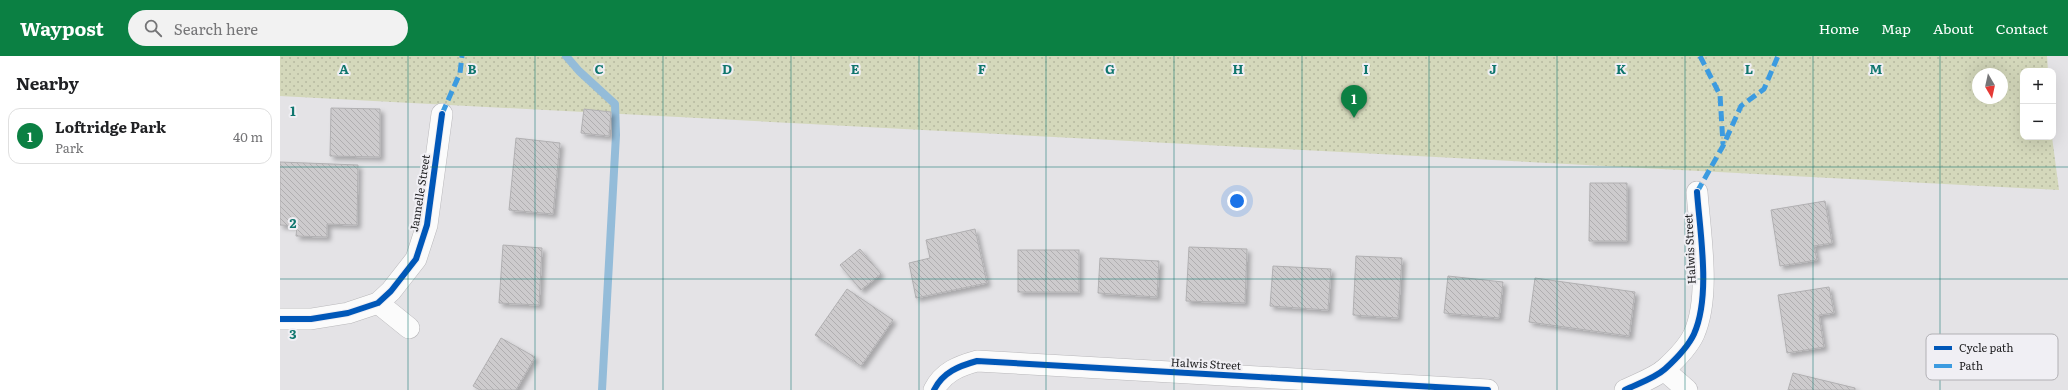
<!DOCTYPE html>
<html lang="en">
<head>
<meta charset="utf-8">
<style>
	:root { --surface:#fff; --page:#f2f2f2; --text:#202124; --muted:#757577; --line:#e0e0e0; --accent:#0b8043 }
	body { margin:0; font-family:Literata,serif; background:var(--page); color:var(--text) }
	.controls { position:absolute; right:12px; top:12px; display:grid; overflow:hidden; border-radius:8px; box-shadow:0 4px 16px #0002 }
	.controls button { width:36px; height:36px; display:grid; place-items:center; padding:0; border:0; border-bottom:1px solid var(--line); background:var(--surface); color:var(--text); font:20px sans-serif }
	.compass { position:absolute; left:1692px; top:12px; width:36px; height:36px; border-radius:50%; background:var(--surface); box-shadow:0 4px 16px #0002; rotate:171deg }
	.you { position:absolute; left:957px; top:145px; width:14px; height:14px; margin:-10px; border:3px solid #fff; border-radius:50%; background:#1a73e8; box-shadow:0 0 0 6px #1a73e833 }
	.badge { display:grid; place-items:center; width:26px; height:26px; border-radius:50%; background:var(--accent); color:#fff; font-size:13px; font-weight:700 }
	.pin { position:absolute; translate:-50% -33px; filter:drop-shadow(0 1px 2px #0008) }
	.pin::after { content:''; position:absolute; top:21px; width:14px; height:12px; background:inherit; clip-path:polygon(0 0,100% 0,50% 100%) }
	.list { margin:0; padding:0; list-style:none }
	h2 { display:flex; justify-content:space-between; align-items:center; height:52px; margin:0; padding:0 16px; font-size:17px }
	h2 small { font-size:13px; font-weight:400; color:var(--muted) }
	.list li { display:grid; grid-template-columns:26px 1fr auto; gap:12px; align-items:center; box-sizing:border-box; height:56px; margin:0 8px 8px; padding:0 8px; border:1px solid var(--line); border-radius:12px }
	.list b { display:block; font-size:15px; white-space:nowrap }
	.list p { margin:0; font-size:13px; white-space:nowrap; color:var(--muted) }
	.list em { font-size:13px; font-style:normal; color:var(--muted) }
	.icon { flex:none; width:22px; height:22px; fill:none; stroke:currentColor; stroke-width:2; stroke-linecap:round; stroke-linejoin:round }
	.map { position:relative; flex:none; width:1788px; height:334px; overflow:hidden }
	header { display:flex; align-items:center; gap:24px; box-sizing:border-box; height:56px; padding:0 20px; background:var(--accent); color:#fff }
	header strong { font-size:19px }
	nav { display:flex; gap:22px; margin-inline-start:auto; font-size:14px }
	.search { width:280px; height:36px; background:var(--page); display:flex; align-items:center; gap:10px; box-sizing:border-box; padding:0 14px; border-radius:22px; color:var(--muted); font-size:15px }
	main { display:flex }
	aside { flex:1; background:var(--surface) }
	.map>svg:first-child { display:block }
	.park { fill:url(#park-dots); fill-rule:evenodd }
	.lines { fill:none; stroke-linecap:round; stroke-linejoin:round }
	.stream { stroke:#94bcd9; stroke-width:8 }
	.building { fill:url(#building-back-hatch); stroke:#b1b0b2; filter:url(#shadow) }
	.minor-casing { stroke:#b9b8bb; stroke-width:22 }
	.minor { stroke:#fbfbfb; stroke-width:21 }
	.quiet { stroke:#3c9be0; stroke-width:5; stroke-dasharray:10 5; stroke-linecap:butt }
	.cycleway-casing { stroke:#f0eff4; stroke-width:8 }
	.cycleway { stroke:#0057b8; stroke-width:6 }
	.grid { fill:none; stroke:#0f766e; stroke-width:1; stroke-opacity:0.55 }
	.labels { text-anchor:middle; stroke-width:4; stroke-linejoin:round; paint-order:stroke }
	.street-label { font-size:11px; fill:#1e1e20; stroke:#f0eff4 }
	.key { fill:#f0eff4; stroke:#b1b0b4; stroke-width:1 }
	.key-label { font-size:11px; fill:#1e1e20 }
	.grid-label { font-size:13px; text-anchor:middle; font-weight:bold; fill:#0f766e; stroke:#f0eff4; stroke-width:4; stroke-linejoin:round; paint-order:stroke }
</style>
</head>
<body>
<header>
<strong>Waypost</strong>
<div class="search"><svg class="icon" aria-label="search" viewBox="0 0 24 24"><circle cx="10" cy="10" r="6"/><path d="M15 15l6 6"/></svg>Search here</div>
<nav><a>Home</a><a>Map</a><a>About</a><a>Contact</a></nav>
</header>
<main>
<aside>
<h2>Nearby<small></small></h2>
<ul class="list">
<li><span class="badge">1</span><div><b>Loftridge Park</b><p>Park</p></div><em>40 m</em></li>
</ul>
</aside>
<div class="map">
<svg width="1788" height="334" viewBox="0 0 1788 334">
	<defs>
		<pattern id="park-dots" width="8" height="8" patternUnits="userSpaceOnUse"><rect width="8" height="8" fill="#d4d8bb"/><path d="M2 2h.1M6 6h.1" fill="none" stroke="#b6b9a0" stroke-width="1.8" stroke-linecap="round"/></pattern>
		<pattern id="building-back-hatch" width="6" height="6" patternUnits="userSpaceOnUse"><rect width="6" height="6" fill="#cdcbcd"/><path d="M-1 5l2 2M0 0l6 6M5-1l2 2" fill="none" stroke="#b0aeb0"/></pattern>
		<filter id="shadow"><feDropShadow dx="3.5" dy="3.5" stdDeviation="2" flood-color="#0004"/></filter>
	</defs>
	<rect width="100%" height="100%" fill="#e4e3e6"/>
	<!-- park -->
	<path class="park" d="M0,0H1767L1768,15H1743V81H1772L1779,134L0,40ZM1698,18H1722V42H1698Z"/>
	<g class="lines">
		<!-- stream -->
		<polyline class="stream" points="286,0 299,15 335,48 336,79 322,334"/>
	</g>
	<!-- building -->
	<g class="building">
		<polygon points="51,52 100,53 100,101 50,100"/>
		<polygon points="304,53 331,56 329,80 301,77"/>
		<polygon points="236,82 280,87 273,158 229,154"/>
		<polygon points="0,106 78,109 77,169 47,168 47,181 16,180 17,170 0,169"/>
		<polygon points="1310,127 1347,127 1347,185 1309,185"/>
		<polygon points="1545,145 1552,187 1534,190 1537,204 1500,210 1491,154"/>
		<polygon points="695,173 707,227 636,242 629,207 650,202 646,184"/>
		<polygon points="223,189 262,192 259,249 219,247"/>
		<polygon points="909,191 967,193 965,247 906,245"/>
		<polygon points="580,193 601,218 581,234 560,209"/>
		<rect x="738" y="194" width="61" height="42"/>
		<polygon points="1076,200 1122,202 1118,262 1073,259"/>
		<polygon points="820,202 879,205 877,241 818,237"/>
		<polygon points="993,210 1051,213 1048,254 990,250"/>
		<polygon points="1168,220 1223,226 1219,262 1164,257"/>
		<polygon points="1255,222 1355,236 1349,280 1249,266"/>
		<polygon points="1549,231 1554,257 1539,259 1544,291 1507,297 1498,239"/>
		<polygon points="567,233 613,264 581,310 535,279"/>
		<polygon points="221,282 255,301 236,334 200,334 193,330"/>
		<polygon points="1513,317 1575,332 1575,334 1508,334"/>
	</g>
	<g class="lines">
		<defs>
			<g id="minor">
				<polyline points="98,247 129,272"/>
				<polyline points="0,263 31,263 68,257 98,247 111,235 136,203 147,169 162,58"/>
				<polyline points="1384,314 1407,334"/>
				<path d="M654,334C663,316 679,310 697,305L1208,334"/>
				<path d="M1345,334C1357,328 1375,322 1385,313C1396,303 1408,291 1414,278C1431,240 1420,177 1417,136"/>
			</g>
		</defs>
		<!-- minor casing -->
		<use href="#minor" class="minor-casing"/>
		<!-- minor -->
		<use href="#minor" class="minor"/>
		<!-- quiet -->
		<g class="quiet">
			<polyline points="1420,0 1440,39 1443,88"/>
			<polyline points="162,58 180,17 182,0"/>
			<polyline points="1417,136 1443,90 1461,50 1484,33 1498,0"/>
		</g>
		<defs>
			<g id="cycleway">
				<polyline points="0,263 31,263 68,257 98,247 111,235 136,203 147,169 162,58"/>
				<path d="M654,334C663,316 679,310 697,305L1208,334"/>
				<path d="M1345,334C1357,328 1375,322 1385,313C1396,303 1408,291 1414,278C1431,240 1420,177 1417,136"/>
			</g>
		</defs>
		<!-- cycleway casing -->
		<use href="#cycleway" class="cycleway-casing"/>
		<!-- cycleway -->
		<use href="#cycleway" class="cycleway"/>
	</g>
	<!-- grid -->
	<path class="grid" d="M128,0V334M255,0V334M383,0V334M511,0V334M639,0V334M766,0V334M894,0V334M1022,0V334M1149,0V334M1277,0V334M1405,0V334M1533,0V334M1660,0V334M0,111H1788M0,223H1788"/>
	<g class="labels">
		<!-- street labels -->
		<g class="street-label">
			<text transform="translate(140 137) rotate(-81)" y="4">Jannelle Street</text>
			<text transform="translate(1410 193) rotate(-93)" y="4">Halwis Street</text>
			<text transform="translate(926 308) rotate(3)" y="4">Halwis Street</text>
		</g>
	</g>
	<!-- legend -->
	<rect x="1646" y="278" width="132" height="46" rx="6" class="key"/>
	<rect x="1654" y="290" width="18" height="4" fill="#0057b8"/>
	<rect x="1654" y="308" width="18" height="4" fill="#3c9be0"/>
	<g class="key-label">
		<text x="1679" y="296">Cycle path</text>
		<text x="1679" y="314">Path</text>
	</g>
	<g class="grid-label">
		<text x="64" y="18">A</text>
		<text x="192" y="18">B</text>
		<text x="319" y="18">C</text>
		<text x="447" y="18">D</text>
		<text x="575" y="18">E</text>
		<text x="702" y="18">F</text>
		<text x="830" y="18">G</text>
		<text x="958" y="18">H</text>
		<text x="1086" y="18">I</text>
		<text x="1213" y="18">J</text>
		<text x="1341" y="18">K</text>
		<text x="1469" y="18">L</text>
		<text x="1596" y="18">M</text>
		<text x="13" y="60">1</text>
		<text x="13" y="172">2</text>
		<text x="13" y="283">3</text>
	</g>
</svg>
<div class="controls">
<button>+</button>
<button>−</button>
</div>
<svg class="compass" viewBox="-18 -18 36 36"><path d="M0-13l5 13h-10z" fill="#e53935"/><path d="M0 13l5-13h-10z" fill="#757577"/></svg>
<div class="you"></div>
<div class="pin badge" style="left:1074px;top:62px">1</div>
</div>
</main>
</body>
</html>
